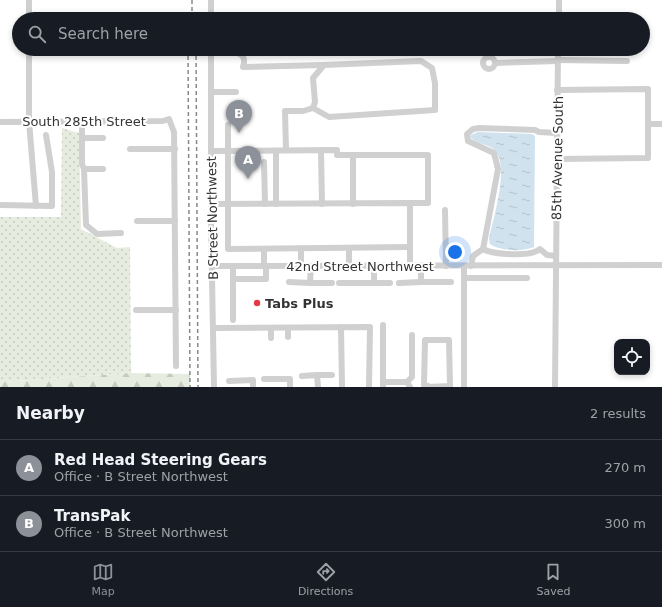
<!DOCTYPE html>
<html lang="en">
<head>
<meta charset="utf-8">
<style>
	:root { --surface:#171b24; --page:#242831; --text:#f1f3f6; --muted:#9ea1a6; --line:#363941; --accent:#8c9099 }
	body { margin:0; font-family:"DejaVu Sans",sans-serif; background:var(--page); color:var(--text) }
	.controls { position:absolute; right:12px; bottom:12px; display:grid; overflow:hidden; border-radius:8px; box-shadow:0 2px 6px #0003 }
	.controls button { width:36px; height:36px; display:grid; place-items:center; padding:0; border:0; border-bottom:1px solid var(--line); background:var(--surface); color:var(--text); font:20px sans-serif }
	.you { position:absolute; left:455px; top:252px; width:14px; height:14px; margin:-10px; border:3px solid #fff; border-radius:50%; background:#1a73e8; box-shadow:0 0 0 6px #1a73e833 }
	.badge { display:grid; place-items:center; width:26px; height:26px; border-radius:50%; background:var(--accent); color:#fff; font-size:13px; font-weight:700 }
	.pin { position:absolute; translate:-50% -33px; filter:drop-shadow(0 1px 2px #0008) }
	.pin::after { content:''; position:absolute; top:21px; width:14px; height:12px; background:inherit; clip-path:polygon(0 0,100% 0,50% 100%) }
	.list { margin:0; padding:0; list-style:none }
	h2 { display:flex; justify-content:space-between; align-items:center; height:52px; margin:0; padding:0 16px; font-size:17px }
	h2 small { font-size:13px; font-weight:400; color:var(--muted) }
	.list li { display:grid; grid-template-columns:26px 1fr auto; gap:12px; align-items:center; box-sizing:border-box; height:56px; padding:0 16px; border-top:1px solid var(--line) }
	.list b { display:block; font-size:15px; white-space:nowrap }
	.list p { margin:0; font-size:13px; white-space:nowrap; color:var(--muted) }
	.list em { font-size:13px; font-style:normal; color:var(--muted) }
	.icon { flex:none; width:22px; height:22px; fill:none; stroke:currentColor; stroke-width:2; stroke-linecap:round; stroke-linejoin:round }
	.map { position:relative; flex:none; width:662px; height:387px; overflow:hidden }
	.search { position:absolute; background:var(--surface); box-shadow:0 2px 6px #0003; left:12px; right:12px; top:12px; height:44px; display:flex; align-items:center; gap:10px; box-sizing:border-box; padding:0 14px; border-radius:22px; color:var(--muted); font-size:15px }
	.sheet { height:164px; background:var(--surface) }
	nav { display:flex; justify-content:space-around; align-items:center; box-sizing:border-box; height:56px; border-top:1px solid var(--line); background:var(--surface); font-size:11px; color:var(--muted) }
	nav a { display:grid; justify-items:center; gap:2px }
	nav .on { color:var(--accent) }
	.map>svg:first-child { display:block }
	.grass { fill:url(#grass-dots) }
	.forest { fill:url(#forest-firs) }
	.water { fill:url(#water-ripples) }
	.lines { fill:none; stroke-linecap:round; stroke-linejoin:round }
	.minor { stroke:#d0d0d0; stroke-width:6 }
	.rail { stroke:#888; stroke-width:1.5; stroke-dasharray:4 3; stroke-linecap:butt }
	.poi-dot { fill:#e63946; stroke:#fff; stroke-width:1.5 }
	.labels { text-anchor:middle; stroke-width:4; stroke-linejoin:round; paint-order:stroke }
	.street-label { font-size:13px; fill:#333; stroke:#fff }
	.poi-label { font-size:13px; font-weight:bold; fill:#333; stroke:#fff; text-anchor:start }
</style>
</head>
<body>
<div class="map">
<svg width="662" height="387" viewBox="0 0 662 387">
	<defs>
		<pattern id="grass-dots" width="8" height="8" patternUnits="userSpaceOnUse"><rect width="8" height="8" fill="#e6ecdf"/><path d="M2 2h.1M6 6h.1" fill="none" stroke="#c6cbc0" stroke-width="1.8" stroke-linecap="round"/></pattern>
		<pattern id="forest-firs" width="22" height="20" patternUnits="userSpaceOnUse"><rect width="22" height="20" fill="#e6ecdf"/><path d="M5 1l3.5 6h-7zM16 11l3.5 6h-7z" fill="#c6cbc0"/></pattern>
		<pattern id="water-ripples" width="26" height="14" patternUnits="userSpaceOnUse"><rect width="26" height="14" fill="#cfe2ee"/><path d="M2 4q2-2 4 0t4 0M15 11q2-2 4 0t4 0" fill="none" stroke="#b2c2cd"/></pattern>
	</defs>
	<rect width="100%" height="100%" fill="#fff"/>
	<!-- grass -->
	<polygon class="grass" points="62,128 79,133 81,229 117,248 130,247 131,373 0,382 0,217 61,217"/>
	<!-- forest -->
	<polygon class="forest" points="131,373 190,374 190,387 0,387 0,382"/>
	<!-- water -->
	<path class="water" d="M478,132L532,134L535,136L534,247C523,252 500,251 490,244L489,239C493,219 509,169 496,152C490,143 477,145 470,137L471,135Z"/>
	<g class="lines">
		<!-- minor -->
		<g class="minor">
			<polyline points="29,0 29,19"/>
			<polyline points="211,0 211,19"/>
			<polyline points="559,19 559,0"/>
			<polyline points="29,49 29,121 36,206"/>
			<polyline points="211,49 211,223 214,387"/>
			<path d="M211,51C219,51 239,50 243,57C245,60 244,64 243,67L324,65"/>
			<circle cx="489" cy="63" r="6"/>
			<polyline points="558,60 627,61"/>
			<polyline points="495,63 558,61"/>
			<polyline points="211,92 236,92"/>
			<polyline points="82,121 82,164 84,169 86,225 97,234 121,233"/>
			<polyline points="0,122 163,121 169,119 174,132 176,366"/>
			<polyline points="648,124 662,124"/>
			<polyline points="228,125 228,249 410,247"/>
			<polyline points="82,138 103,138"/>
			<polyline points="130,149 175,149"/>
			<polyline points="286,150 285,111 303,111 313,108 315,102 313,78 324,65 421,61 432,68 435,83 435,110 329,117 313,108"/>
			<polyline points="321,150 322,204"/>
			<polyline points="211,151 337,150 337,155 428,155 428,203 410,203"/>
			<polyline points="276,151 276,204"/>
			<polyline points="353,155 353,204"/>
			<polyline points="557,159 648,158 648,89 557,90"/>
			<polyline points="264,162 265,204"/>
			<polyline points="84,169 103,169"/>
			<polyline points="211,204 410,203 410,266"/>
			<polyline points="0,205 52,206 52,172 46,135"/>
			<polyline points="445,210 446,266"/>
			<polyline points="137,221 175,221"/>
			<polyline points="264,249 264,266"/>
			<path d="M483,249C494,255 531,257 540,249L547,255L556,256"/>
			<polyline points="212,266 662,265"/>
			<polyline points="233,266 233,320"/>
			<polyline points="301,266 301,249"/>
			<polyline points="349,266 349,248"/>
			<polyline points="421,266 421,282 451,282"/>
			<polyline points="464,266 464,387"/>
			<polyline points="471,266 473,256 483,249 498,169 494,153 468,141 467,134 473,129 479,128 535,130 539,132 557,133"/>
			<polyline points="464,278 527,278"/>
			<polyline points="233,279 266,279 266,266"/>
			<polyline points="289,282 310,283 311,266"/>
			<polyline points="310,283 332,283"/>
			<polyline points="339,283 374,283 374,266"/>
			<polyline points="374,283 390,283"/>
			<polyline points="399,283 421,282"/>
			<polyline points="136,310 176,310"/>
			<polyline points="383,325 383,387"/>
			<polyline points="341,327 342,387"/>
			<polyline points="213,328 370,327 369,387"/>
			<polyline points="271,328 271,338"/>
			<polyline points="288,337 288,328"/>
			<polyline points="317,375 332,375"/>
			<polyline points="302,376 317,375 318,387"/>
			<polyline points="264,379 290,379 290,387"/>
			<polyline points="229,381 253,380 253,387"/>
			<polyline points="383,382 407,382 410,387"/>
			<polyline points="407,382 412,377 412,335"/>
			<polyline points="427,387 450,386 449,340 425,340 424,385 428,386"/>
			<polyline points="555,387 558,49"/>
		</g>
		<!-- rail -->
		<g class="rail">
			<polyline points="192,0 192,19"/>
			<polyline points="188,49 190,387"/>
			<polyline points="196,49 198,387"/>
		</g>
	</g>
	<!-- markers -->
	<circle class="poi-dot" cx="257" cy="303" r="4"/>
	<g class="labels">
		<!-- street labels -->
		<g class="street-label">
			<text x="84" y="126">South 285th Street</text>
			<text transform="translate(557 158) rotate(-89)" y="5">85th Avenue South</text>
			<text transform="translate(212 218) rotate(-91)" y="5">B Street Northwest</text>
			<text x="360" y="271">42nd Street Northwest</text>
		</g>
		<!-- poi labels -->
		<g class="poi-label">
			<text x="265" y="308">Tabs Plus</text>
		</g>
	</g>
</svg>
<div class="controls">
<button><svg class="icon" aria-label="locate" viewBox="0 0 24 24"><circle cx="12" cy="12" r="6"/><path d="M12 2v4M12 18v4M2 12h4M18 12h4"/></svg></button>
</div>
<div class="you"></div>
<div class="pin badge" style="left:248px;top:179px">A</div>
<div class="pin badge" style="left:239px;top:133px">B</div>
<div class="search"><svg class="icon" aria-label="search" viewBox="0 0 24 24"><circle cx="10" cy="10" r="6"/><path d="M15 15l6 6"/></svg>Search here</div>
</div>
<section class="sheet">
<h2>Nearby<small>2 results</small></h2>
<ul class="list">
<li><span class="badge">A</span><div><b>Red Head Steering Gears</b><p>Office · B Street Northwest</p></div><em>270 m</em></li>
<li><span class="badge">B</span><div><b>TransPak</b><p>Office · B Street Northwest</p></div><em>300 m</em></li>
</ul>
</section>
<nav>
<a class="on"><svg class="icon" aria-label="map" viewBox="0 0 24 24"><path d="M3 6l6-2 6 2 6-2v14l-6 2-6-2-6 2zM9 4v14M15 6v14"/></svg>Map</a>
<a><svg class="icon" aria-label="directions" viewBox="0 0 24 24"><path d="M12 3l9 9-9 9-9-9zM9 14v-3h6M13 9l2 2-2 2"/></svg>Directions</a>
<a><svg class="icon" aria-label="saved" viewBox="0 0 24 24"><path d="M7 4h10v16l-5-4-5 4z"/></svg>Saved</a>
</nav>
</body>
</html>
